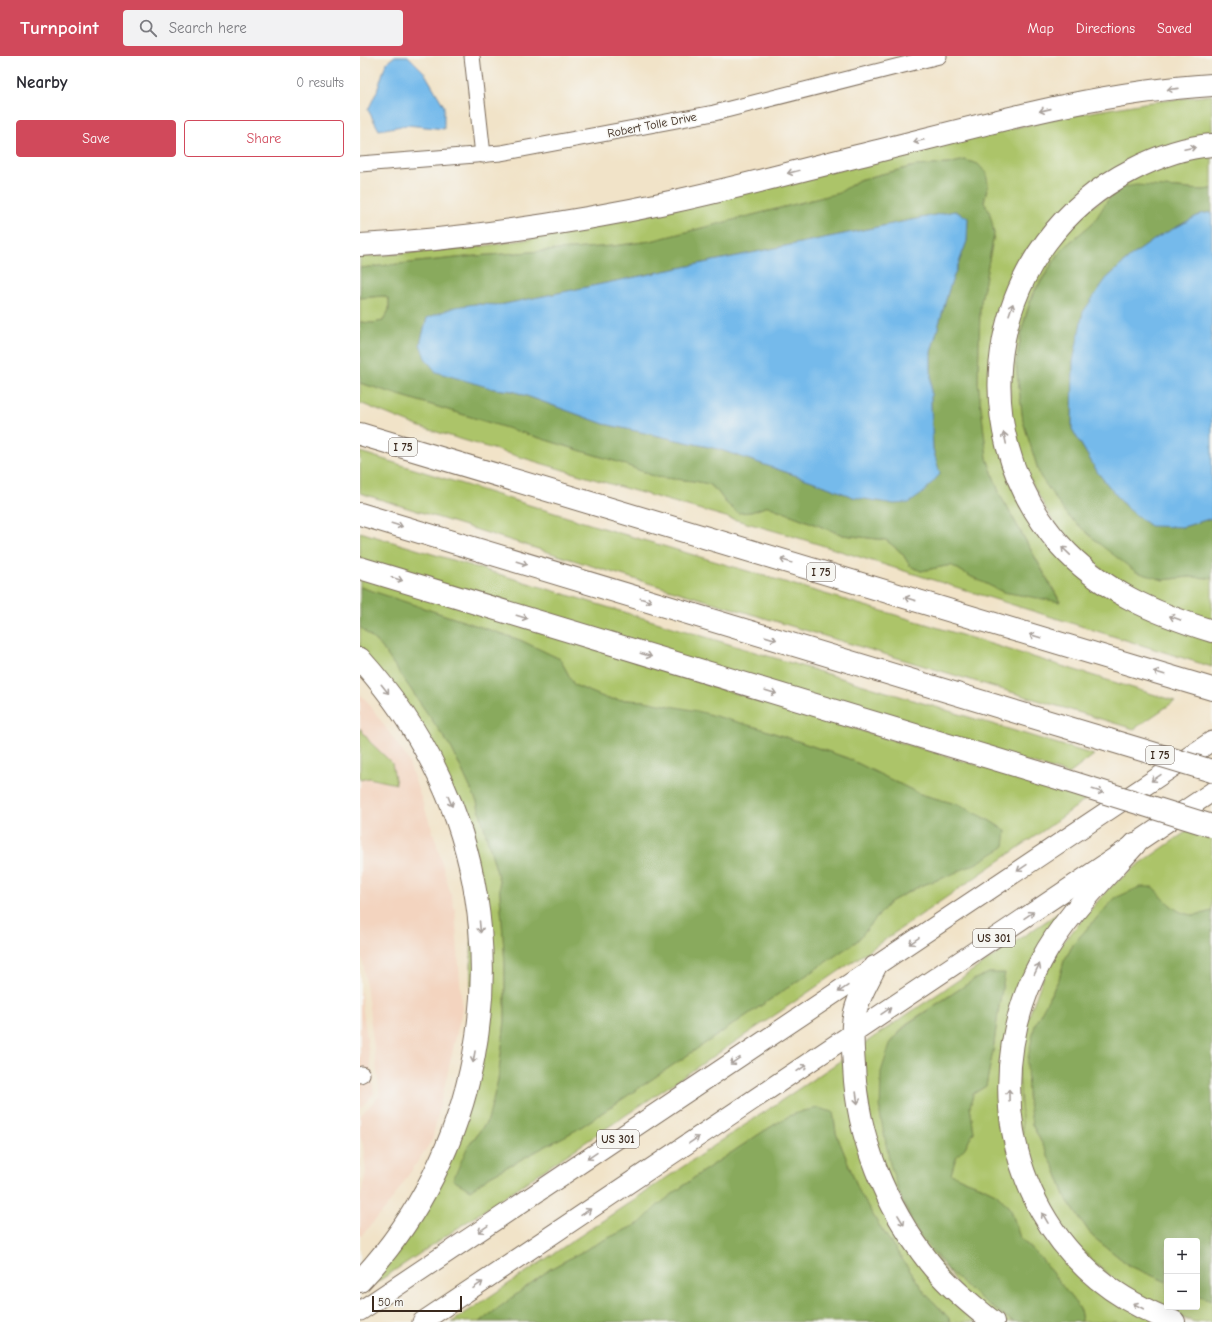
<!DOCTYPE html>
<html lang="en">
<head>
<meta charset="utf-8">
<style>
	:root { --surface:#fff; --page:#f2f2f3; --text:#2b2b33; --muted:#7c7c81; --line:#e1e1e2; --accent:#d1495b }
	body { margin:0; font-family:"Comic Neue",sans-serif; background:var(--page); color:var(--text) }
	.controls { position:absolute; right:12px; bottom:12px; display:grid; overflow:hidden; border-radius:4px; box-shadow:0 4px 16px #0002 }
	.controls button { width:36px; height:36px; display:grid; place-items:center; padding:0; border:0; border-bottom:1px solid var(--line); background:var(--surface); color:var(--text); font:20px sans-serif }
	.scale { position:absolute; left:12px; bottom:10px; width:90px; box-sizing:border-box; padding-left:4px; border:2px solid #3b2a1e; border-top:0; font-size:11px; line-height:14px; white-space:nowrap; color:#3b2a1e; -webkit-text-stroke:3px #f6f6f2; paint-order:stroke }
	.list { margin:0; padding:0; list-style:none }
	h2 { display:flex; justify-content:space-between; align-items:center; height:52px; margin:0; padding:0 16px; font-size:17px }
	h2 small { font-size:13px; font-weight:400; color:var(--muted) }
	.actions { display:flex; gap:8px; padding:12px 16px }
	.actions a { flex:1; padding:9px 0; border:1px solid var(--accent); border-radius:4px; text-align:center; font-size:14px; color:var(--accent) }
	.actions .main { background:var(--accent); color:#fff }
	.icon { flex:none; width:22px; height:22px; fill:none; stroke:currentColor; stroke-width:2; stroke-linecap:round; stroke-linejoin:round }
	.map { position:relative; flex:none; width:852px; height:1266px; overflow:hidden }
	header { display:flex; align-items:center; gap:24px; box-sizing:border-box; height:56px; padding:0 20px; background:var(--accent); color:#fff }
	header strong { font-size:19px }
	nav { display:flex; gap:22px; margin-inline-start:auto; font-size:14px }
	.search { width:280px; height:36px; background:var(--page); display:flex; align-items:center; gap:10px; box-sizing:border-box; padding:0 14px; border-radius:4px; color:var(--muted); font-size:15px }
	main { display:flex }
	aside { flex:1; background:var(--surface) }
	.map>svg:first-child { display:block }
	.built { fill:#f3d4bf }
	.green { fill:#acc469; stroke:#747744 }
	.forest { fill:#89aa5d; stroke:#626a3e; fill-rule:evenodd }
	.water { fill:#74baeb; stroke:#587284 }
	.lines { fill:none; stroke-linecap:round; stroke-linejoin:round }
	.minor-casing { stroke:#7b6b5a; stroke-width:17 }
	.major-casing { stroke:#7b6b5a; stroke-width:21 }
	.highway-casing { stroke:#7b6b5a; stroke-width:24 }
	.minor { stroke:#fff; stroke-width:15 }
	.major { stroke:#fff; stroke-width:19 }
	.highway { stroke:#fff; stroke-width:22 }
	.highway-bridge-casing { stroke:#7b6b5a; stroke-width:24; stroke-linecap:butt }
	.highway-bridge { stroke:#fff; stroke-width:22 }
	.oneway { stroke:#a79f9a }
	.labels { text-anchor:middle; stroke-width:3; stroke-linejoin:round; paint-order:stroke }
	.shield { fill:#f6f6f2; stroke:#73675e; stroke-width:1 }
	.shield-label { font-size:11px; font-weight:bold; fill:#3b2a1e }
	.street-label { font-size:12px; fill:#3b2a1e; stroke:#f6f6f2 }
</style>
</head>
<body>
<header>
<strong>Turnpoint</strong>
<div class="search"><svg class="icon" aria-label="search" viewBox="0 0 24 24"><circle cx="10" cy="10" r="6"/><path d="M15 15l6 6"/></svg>Search here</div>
<nav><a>Map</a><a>Directions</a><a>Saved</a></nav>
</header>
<main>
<aside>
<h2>Nearby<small>0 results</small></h2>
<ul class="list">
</ul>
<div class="actions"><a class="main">Save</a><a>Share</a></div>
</aside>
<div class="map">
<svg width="852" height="1266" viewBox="0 0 852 1266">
	<rect width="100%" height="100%" fill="#f6f6f2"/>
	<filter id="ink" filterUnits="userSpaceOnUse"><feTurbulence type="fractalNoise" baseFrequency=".025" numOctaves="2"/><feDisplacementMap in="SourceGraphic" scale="8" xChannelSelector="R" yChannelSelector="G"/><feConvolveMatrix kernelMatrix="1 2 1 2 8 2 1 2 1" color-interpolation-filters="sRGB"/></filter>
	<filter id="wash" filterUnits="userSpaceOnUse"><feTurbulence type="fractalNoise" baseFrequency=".012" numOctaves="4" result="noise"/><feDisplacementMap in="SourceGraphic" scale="16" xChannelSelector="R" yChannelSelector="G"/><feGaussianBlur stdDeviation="0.9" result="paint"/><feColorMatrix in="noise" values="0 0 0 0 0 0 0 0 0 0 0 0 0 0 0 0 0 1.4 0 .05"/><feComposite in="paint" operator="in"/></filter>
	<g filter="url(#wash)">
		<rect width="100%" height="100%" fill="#f1e3c8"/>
		<!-- built -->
		<g class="built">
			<polygon points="0,638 7,645 47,702 74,779 95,854 102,954 72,1084 27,1151 0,1181 0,1142 6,1117 3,1088 0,1081 0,1060 20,1039 3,904 0,900 0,724 9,722 36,727 32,707 10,686 0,672"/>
			<polygon points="0,931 14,1038 0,1052"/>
		</g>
		<!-- green -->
		<g class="green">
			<polygon points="852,39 852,83 773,106 647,238 640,258 634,284 630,308 630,335 662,451 686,488 852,585 852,611 429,479 247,427 60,371 0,347 0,327 261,407 296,421 334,425 349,428 358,436 366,447 391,456 408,450 483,479 526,484 542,497 550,510 561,515 591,509 608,519 643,536 700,545 640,439 627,402 618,326 620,251 634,178 629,155 624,146 628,128 605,104 588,108 555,110 522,118 499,124 479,137 291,185 253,190 116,200 0,212 0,201 124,190 208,177 697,62 784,47"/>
			<polygon points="852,96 852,133 841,134 817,132 799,131 734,166 702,193 672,238 663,269 656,308 663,365 680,420 803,524 829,521 852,522 852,565 795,544 774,533 744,515 710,486 691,462 666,416 650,361 650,290 667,234 715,162 785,115"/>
			<polygon points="23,240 29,243 29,254 23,265 13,267 0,266 0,242"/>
			<polygon points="0,396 236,470 566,568 815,645 774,673 248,515 0,437"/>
			<polygon points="0,476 734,699 709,718 0,508"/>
			<polygon points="0,520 278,606 364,634 728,742 687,772 421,955 1,1237 0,1235 110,1037 112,797 0,597 0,571 21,590 92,693 117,746 139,824 145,908 145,965 138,1024 128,1064 107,1092 109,1134 130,1120 218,1073 497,885 530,846 560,830 588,820 646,775 627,763 599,749 560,738 487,702 399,672 284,645 248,643 214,629 200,603 160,584 0,531"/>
			<polygon points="0,672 10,686 32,707 36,728 9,722 0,724"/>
			<path d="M830,773L852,780V854C848,857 844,857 840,858C819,863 806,845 793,831L755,842L714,887L704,905L699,923L689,941L672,1068L695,1113L707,1144L732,1180L770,1210L807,1226V1251H837V1239L852,1244V1266H835L806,1257L773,1241L696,1170L659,1079V986L691,901L748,833L778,809Z"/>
			<polygon points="704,853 655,950 667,1143 797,1266 722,1266 720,1253 679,1200 660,1182 651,1154 637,1138 623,1131 607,1125 591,1118 596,1101 604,1093 614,1076 610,1051 613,1038 626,1030 633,995 639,950 644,918 629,917 615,923 546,968 530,988 633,1252 654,1266 639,1266 600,1233 517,1106 499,991"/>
			<polygon points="483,1003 496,1077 618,1266 591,1266 588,1261 565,1237 517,1166 500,1137 476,1077 473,1056 443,1055 429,1060 404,1075 339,1118 297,1150 280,1167 244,1184 190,1213 120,1266 92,1266"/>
		</g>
		<!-- forest -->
		<g class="forest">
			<path d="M605,104L618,108L626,117L628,128L624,146L629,155L632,166L634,178L620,251L618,326L627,402L640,439L700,546L643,536L608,519L591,509L561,515L550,510L542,497L526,484L483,479L408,450L391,456L378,457L366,447L358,436L349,428L334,425L296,421L261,407L0,327V266L13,267L23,265L29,254V243L23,240L0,242V212L116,200L253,190L291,185L479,137L499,124L522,118L555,110L588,108ZM595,155L608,162L607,185L589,233L571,296V350L573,393L580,418L493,441L452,425L358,393L244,368L153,335L134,333L60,288L67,262L115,248L140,249Z"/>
			<polygon points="776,129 817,132 841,134 852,133 852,156 841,158 798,181 770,201 746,223 713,306 712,373 738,417 766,451 823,471 852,462 852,522 829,521 803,524 776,516 742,490 706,458 680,420 663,365 656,308 663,269 673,238 702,193 734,166 747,145 761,132"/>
			<polygon points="0,531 160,584 200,603 214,629 248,643 284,645 337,655 399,672 487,702 560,738 599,749 627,763 646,775 644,791 617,807 588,820 560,830 530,846 497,885 218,1073 130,1120 110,1134 93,1124 107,1092 128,1064 138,1024 145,965 145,908 139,824 117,746 92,693 21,590 0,571"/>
			<path d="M780,831H793C806,845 819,863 840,858C844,857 848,857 852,854V1244L837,1239V1185H807V1226L770,1210L732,1180L707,1144L695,1113L672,1068L668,1042L667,1007L675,968L699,923L704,905L714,887L755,842Z"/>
			<polygon points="629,917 645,917 639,950 633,995 626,1030 613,1038 610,1051 614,1076 604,1093 596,1101 591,1118 607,1125 623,1131 637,1138 651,1154 660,1182 679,1200 720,1253 722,1266 654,1266 633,1252 610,1234 587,1213 560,1180 542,1145 530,1108 520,1058 521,1016 530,988 547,968 615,923"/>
			<polygon points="458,1052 473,1056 476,1077 500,1137 517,1166 565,1237 588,1261 591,1266 120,1266 190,1213 244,1184 280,1167 297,1150 339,1118 404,1075 429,1060 443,1055"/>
		</g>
		<!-- water -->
		<g class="water">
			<polygon points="35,0 48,0 64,16 84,50 84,73 47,69 19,74 8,54 17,35 26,7"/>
			<polygon points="595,155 608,162 607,185 589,233 571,296 571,350 573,393 580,418 562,438 549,447 534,448 493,441 452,425 358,393 244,368 153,335 134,333 76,316 65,302 60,288 67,262 95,251 115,248 140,249"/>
			<polygon points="852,156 852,462 823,471 790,470 766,451 738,417 712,373 713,306 723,256 746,223 770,201 798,181 841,158"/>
		</g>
	</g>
	<g filter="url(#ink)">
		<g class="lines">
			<defs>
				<g id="minor">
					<polyline points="112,0 123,99"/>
					<polyline points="0,108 141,97 354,57 579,0"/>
					<polyline points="0,1019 2,1018"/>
				</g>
				<g id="major">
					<polyline points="0,1255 852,685"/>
					<polyline points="62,1266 852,736"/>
				</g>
				<g id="highway">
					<path d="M852,89C824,91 797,101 772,114C630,186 596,370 700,489C740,534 796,558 852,575"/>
					<path d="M0,189C106,183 212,167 315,145C380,131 445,113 510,97C623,69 735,36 852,29"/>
					<polyline points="0,378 852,633"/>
					<polyline points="0,458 749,684"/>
					<polyline points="0,512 701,723"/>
					<path d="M0,603C39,646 70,695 91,748C154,910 119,1099 0,1225"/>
					<path d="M775,788C742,825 704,861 681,905C624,1011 644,1145 738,1223C761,1242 786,1255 814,1266"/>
					<path d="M515,911C507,927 497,943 494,961C491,977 493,994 494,1010C497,1081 525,1150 569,1206C587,1229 610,1248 633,1266"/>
				</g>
			</defs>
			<!-- minor casing -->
			<use href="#minor" class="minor-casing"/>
			<!-- major casing -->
			<use href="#major" class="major-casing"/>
			<!-- highway casing -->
			<use href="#highway" class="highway-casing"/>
			<!-- minor -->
			<use href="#minor" class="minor"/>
			<!-- major -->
			<use href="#major" class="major"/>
			<!-- highway -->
			<use href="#highway" class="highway"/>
			<defs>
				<g id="highway-bridge">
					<polyline points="749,684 852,715"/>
					<polyline points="701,723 852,770"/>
				</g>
			</defs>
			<!-- highway-bridge casing -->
			<use href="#highway-bridge" class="highway-bridge-casing"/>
			<!-- highway-bridge -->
			<use href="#highway-bridge" class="highway-bridge"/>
		</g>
		<!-- one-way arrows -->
		<defs><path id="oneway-shaft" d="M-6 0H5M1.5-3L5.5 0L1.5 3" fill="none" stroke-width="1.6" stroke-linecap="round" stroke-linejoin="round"/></defs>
		<g class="oneway">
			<use href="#oneway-shaft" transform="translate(813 33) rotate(174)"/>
			<use href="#oneway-shaft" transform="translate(685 54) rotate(167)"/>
			<use href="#oneway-shaft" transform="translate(559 85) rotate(166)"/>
			<use href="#oneway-shaft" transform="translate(830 92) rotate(-12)"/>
			<use href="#oneway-shaft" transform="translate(433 116) rotate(166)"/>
			<use href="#oneway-shaft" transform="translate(651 253) rotate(-71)"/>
			<use href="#oneway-shaft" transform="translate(645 382) rotate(-102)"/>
			<use href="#oneway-shaft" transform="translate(37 469) rotate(17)"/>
			<use href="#oneway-shaft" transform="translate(706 495) rotate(-136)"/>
			<use href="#oneway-shaft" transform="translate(426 505) rotate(-163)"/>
			<use href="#oneway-shaft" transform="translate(162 507) rotate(17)"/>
			<use href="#oneway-shaft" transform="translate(37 523) rotate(17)"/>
			<use href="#oneway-shaft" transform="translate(550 543) rotate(-163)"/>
			<use href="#oneway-shaft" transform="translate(286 544) rotate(17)"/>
			<use href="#oneway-shaft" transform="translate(162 561) rotate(17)"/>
			<use href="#oneway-shaft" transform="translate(815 562) rotate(-160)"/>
			<use href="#oneway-shaft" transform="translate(675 580) rotate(-163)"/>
			<use href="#oneway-shaft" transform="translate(411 582) rotate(17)"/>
			<use href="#oneway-shaft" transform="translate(286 599) rotate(17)"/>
			<use href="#oneway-shaft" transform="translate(799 617) rotate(-163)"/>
			<use href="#oneway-shaft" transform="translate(25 633) rotate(51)"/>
			<use href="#oneway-shaft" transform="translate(411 636) rotate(17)"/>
			<use href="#oneway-shaft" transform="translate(796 722) rotate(146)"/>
			<use href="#oneway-shaft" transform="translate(738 735) rotate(17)"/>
			<use href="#oneway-shaft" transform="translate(90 745) rotate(68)"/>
			<use href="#oneway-shaft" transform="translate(662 812) rotate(146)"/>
			<use href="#oneway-shaft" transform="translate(669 859) rotate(-34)"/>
			<use href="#oneway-shaft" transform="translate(120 871) rotate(85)"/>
			<use href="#oneway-shaft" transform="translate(554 885) rotate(146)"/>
			<use href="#oneway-shaft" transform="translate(677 913) rotate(-64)"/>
			<use href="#oneway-shaft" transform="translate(483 933) rotate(146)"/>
			<use href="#oneway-shaft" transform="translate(526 955) rotate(-34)"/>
			<use href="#oneway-shaft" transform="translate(114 1001) rotate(100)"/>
			<use href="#oneway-shaft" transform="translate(375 1005) rotate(146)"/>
			<use href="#oneway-shaft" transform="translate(442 1012) rotate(-34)"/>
			<use href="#oneway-shaft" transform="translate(649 1039) rotate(-91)"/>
			<use href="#oneway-shaft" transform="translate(497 1042) rotate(82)"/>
			<use href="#oneway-shaft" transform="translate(334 1084) rotate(-34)"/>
			<use href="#oneway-shaft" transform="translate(232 1100) rotate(146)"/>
			<use href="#oneway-shaft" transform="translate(226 1156) rotate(-34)"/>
			<use href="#oneway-shaft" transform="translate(685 1162) rotate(-120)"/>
			<use href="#oneway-shaft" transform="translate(541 1164) rotate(59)"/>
			<use href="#oneway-shaft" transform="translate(123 1173) rotate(146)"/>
			<use href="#oneway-shaft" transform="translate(118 1229) rotate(-34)"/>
			<use href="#oneway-shaft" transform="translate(778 1250) rotate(-152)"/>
		</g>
	</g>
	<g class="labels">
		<!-- shield labels -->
		<g class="shield">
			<rect x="29" y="382" width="28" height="18" rx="3"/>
			<rect x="447" y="507" width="28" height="18" rx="3"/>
			<rect x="786" y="690" width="28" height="18" rx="3"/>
			<rect x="613" y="873" width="42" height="18" rx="3"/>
			<rect x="237" y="1074" width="42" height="18" rx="3"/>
		</g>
		<g class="shield-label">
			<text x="43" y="395">I 75</text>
			<text x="461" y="520">I 75</text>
			<text x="800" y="703">I 75</text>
			<text x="634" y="886">US 301</text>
			<text x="258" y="1087">US 301</text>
		</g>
		<!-- street labels -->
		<g class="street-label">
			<text transform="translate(292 69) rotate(-11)" y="4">Robert Tolle Drive</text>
		</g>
	</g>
</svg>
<div class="controls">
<button>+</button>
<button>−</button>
</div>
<div class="scale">50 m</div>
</div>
</main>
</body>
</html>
